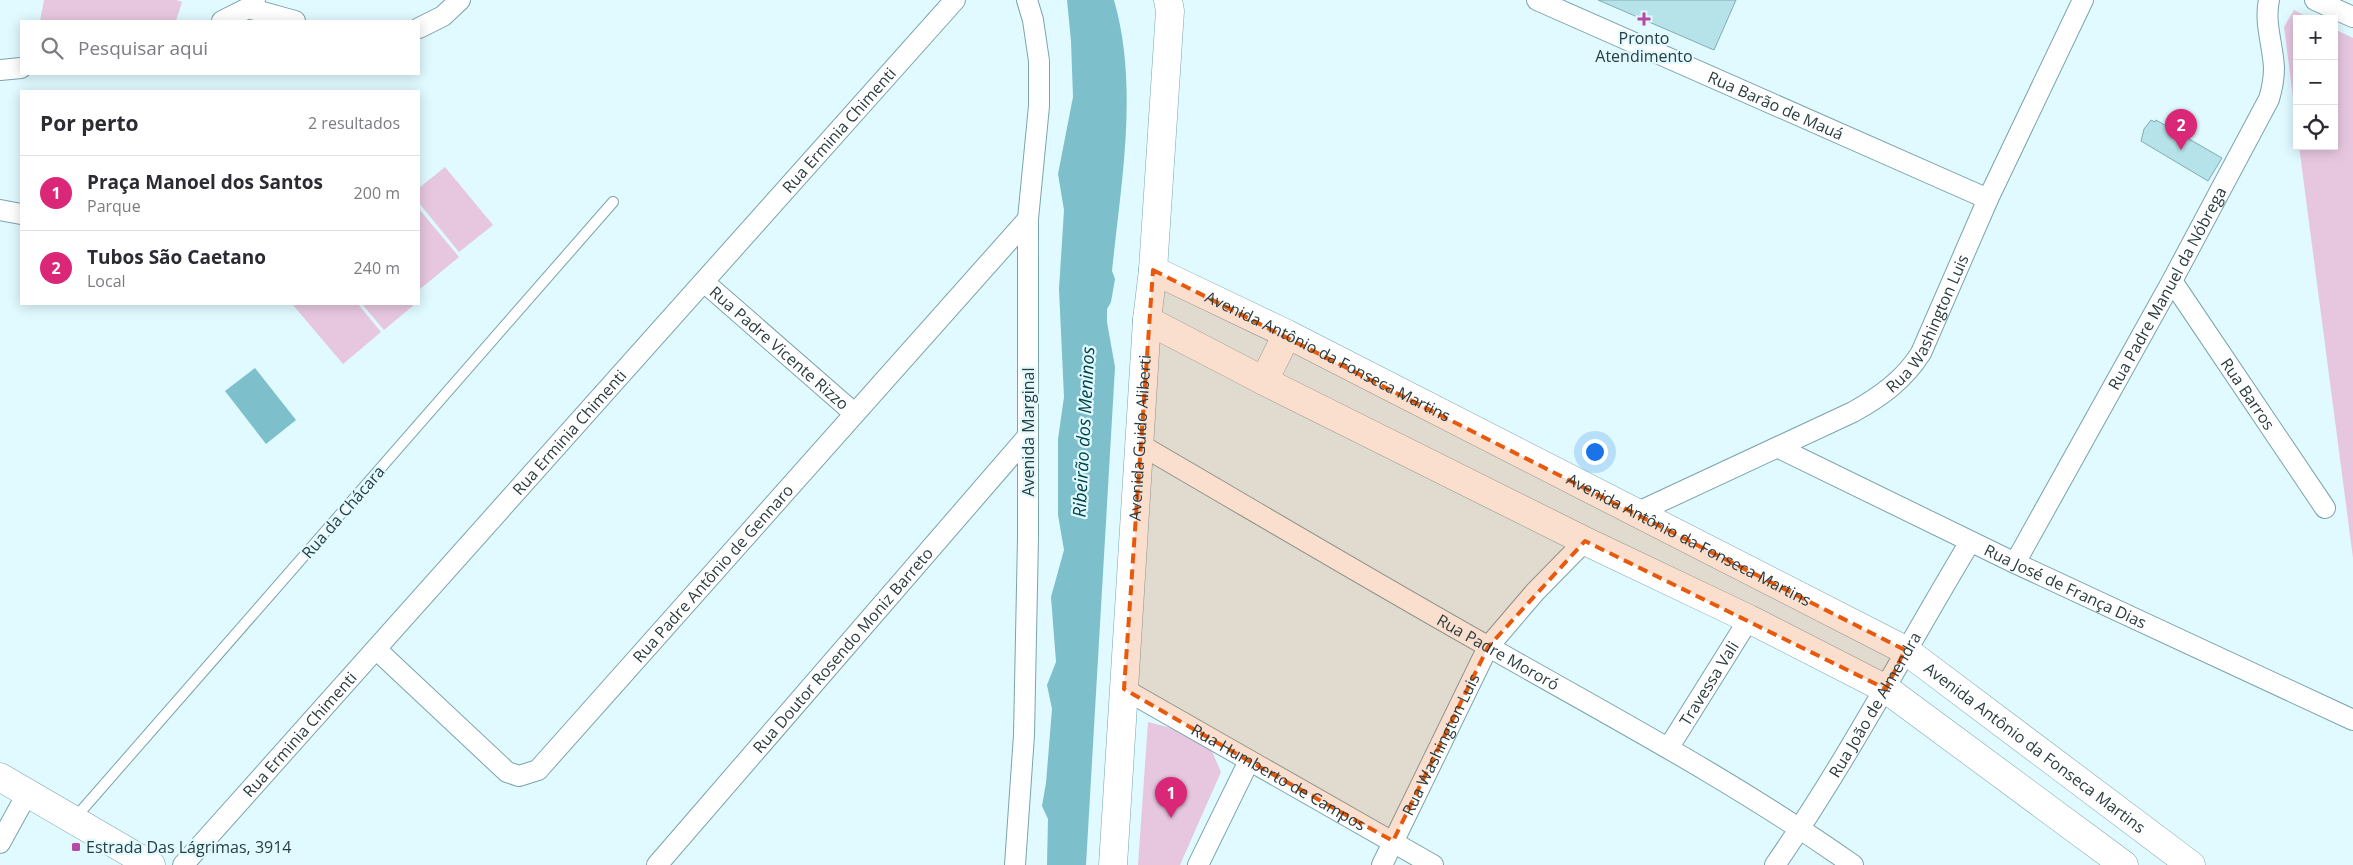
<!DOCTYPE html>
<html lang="pt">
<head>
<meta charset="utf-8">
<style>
	:root { --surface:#fff; --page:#f2f2f3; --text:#2b2b33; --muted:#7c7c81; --line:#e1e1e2; --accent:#db2777 }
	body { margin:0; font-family:"Open Sans",sans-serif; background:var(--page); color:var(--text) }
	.controls { position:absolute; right:15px; top:15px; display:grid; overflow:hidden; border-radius:0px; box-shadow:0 2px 12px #0003 }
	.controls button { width:45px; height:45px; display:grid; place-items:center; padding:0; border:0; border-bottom:1px solid var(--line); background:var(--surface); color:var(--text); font:25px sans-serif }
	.you { position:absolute; left:1594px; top:451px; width:18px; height:18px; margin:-12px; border:4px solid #fff; border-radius:50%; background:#1a73e8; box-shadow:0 0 0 8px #1a73e833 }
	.badge { display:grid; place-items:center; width:32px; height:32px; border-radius:50%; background:var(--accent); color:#fff; font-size:16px; font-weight:700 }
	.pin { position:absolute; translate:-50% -41px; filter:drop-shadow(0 1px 2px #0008) }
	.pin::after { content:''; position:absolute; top:26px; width:18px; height:15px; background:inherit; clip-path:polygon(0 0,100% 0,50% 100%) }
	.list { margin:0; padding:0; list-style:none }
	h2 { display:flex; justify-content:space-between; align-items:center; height:65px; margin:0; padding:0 20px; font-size:21px }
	h2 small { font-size:16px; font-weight:400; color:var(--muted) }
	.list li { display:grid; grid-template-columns:32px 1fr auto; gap:15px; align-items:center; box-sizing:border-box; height:75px; padding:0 20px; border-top:1px solid var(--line) }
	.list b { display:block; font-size:19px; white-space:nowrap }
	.list p { margin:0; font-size:16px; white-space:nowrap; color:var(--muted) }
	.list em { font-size:16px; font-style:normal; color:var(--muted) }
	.icon { flex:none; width:28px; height:28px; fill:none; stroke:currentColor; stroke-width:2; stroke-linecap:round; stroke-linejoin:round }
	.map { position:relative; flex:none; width:2353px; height:865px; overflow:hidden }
	.search { position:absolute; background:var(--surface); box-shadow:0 2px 12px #0003; left:20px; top:20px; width:400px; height:55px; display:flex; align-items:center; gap:12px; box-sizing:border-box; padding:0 18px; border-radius:0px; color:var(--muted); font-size:19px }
	.panel { position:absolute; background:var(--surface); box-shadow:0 2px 12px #0003; left:20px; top:90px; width:400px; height:215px; border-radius:0px }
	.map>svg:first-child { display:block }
	.green { fill:#e6c7df }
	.water { fill:#7dbfca }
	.building { fill:#b6e2e9; stroke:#81acb3 }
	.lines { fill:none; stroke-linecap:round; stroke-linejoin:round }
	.lane-casing { stroke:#7aa4ab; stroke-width:12 }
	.street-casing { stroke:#7aa4ab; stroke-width:22 }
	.secondary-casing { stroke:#7aa4ab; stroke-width:29 }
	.primary-casing { stroke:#7aa4ab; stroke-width:29 }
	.lane { stroke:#fff; stroke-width:10 }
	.street { stroke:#fff; stroke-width:20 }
	.secondary { stroke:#fff; stroke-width:28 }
	.primary { stroke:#fff; stroke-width:28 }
	.marked { fill:#e8590c; fill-opacity:0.2; stroke:#e8590c; stroke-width:4; stroke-dasharray:10 6; stroke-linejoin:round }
	.poi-dot { fill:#b649a8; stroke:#e0faff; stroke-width:2 }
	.labels { text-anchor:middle; stroke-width:4.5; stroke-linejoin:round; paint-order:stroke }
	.poi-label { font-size:16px; fill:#2b3d40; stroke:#e0faff }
	.street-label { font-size:16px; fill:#2b3d40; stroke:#e0faff }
	.water-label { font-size:18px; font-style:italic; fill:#02434b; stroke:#e0faff }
</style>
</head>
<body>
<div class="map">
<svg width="2353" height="865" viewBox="0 0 2353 865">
	<rect width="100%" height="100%" fill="#e0faff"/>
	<!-- green -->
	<g class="green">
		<polygon points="44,0 176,0 182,2 176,21 40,21"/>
		<polygon points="2294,10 2312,19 2297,19 2297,128 2284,27"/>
		<polygon points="2334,29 2353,38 2353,558 2299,146 2334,146"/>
		<polygon points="445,167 493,225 459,252 419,203 419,188"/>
		<polygon points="419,209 459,257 420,289 419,287"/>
		<polygon points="295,304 358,304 381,332 343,364 293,305"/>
		<polygon points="362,304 415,304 384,330"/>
		<polygon points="1148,722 1183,731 1212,751 1221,772 1180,865 1138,865"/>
	</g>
	<!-- water -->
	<g class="water">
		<path d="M1067,0H1114C1139,87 1121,182 1112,271L1115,279L1111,302L1107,309V322L1115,367L1086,865H1047L1048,819L1042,806L1046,783L1052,709L1047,685L1056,662L1051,597L1064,550L1058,515V439L1064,397L1059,289L1064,210L1058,174L1073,97L1071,41Z"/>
		<polygon points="255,368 296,420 266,444 225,391"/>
	</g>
	<!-- building -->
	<g class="building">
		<polygon points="1598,0 1736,0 1714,50"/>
		<polygon points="2151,120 2155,122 2156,120 2222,158 2208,181 2141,141 2144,129"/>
	</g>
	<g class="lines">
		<defs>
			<polyline id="lane" points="75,818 613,202"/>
			<g id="street">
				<path id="s1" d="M1537,0L1988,199"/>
				<polyline points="2315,0 2353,17"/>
				<polyline points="248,8 295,21"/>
				<polyline points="222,21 248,8 255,0"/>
				<polyline points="419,28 443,16 460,0"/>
				<polyline points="0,70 21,68"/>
				<polyline points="0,210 21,214"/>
				<path id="s2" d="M2172,281L2325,508"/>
				<path id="s3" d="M704,282L854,413"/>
				<path id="s4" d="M1139,444C1256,512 1372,581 1489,647C1612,717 1737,783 1853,865"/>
				<path id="s5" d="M1779,448L2015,563L2353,720"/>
				<path id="s6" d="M1636,513L1853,412C1880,397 1904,380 1921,353L1988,199L2083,0"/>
				<path id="s7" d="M2015,563L2172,281L2269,99C2272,89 2274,79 2274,68C2273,45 2264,23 2269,0"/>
				<path id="s8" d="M377,650L507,772L519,776L538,770L1028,219"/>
				<path id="s9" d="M1124,689L1433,865"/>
				<path id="s10" d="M1669,747L1749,619"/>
				<polyline points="0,843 27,794"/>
				<path id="s11" d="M183,865L955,0"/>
				<path id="s12" d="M657,865L1028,436"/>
				<polyline points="1015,865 1024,735 1028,537 1028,219 1039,106 1039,61 1033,20 1027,0"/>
				<polyline points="1198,865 1249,761"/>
				<path id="s13" d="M1382,865L1488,647L1535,592L1585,541"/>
				<path id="s14" d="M1775,865C1847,761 1905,650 1970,542"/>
			</g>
			<g id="secondary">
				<path id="s15" d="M1153,270L1287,334L1905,650L2191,865"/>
				<polyline points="1147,320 1264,381 1585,541 1749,619 1886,689 2124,865"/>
				<polyline points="1264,381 1287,334"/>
				<polyline points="0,777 151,865"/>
			</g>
			<g id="primary">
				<path id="s16" d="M1113,865L1147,320L1153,270L1170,11L1168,0"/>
			</g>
		</defs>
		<!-- lane casing -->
		<use href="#lane" class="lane-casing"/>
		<!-- street casing -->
		<use href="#street" class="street-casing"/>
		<!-- secondary casing -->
		<use href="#secondary" class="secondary-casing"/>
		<!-- primary casing -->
		<use href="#primary" class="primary-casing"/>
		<!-- lane -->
		<use href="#lane" class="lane"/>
		<!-- street -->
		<use href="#street" class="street"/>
		<!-- secondary -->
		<use href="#secondary" class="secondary"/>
		<!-- primary -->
		<use href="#primary" class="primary"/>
	</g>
	<!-- marked area -->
	<path class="marked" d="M1153,270L1905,650L1886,689L1585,541L1488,647L1393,841L1249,761L1124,689Z"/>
	<!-- markers -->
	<g class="poi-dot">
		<path d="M1641.5 11.5h5v5h5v5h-5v5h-5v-5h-5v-5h5z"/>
		<rect x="71" y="842" width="10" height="10" rx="2.5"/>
	</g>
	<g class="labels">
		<!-- poi labels -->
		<g class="poi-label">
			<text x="1644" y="44">Pronto<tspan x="1644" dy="18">Atendimento</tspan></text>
			<text x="86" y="853" text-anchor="start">Estrada Das Lágrimas, 3914</text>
		</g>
		<!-- street labels -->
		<g class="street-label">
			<text dy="6" stroke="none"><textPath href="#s1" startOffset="261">Rua Barão de Mauá</textPath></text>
			<text dy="6" stroke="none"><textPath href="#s11" startOffset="985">Rua Erminia Chimenti</textPath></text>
			<text dy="6" stroke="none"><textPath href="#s7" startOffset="314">Rua Padre Manuel da Nóbrega</textPath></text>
			<text dy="6" stroke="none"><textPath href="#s6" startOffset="359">Rua Washington Luis</textPath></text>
			<text dy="6" stroke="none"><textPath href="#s3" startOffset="100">Rua Padre Vicente Rizzo</textPath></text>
			<text dy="6" stroke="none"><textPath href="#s15" startOffset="195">Avenida Antônio da Fonseca Martins</textPath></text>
			<text dy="6" stroke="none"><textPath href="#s2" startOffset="136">Rua Barros</textPath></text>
			<text transform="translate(1028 432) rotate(-90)" y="6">Avenida Marginal</text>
			<text dy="6" stroke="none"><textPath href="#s11" startOffset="580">Rua Erminia Chimenti</textPath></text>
			<text dy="6" stroke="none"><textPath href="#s16" startOffset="428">Avenida Guido Aliberti</textPath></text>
			<text transform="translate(343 512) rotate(-49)" y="6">Rua da Chácara</text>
			<text dy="6" stroke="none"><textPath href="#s15" startOffset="600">Avenida Antônio da Fonseca Martins</textPath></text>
			<text dy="6" stroke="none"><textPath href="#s8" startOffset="474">Rua Padre Antônio de Gennaro</textPath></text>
			<text dy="6" stroke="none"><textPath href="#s5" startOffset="318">Rua José de França Dias</textPath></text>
			<text dy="6" stroke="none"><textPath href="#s12" startOffset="284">Rua Doutor Rosendo Moniz Barreto</textPath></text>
			<text dy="6" stroke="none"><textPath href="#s4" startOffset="415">Rua Padre Mororó</textPath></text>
			<text dy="6" stroke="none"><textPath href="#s10" startOffset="75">Travessa Vali</textPath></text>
			<text dy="6" stroke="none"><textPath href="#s14" startOffset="189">Rua João de Almendra</textPath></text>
			<text dy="6" stroke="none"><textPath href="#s11" startOffset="175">Rua Erminia Chimenti</textPath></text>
			<text dy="6" stroke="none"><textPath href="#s13" startOffset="134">Rua Washington Luis</textPath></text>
			<text dy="6" stroke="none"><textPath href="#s15" startOffset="1005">Avenida Antônio da Fonseca Martins</textPath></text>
			<text dy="6" stroke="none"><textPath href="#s9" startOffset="178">Rua Humberto de Campos</textPath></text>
		</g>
		<!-- water labels -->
		<g class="water-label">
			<text transform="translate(1084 432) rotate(-87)" y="6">Ribeirão dos Meninos</text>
		</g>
	</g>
</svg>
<div class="controls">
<button>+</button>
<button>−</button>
<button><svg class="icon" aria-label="locate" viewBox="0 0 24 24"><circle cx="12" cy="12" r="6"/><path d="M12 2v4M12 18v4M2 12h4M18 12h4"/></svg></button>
</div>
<div class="you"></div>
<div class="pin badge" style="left:1171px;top:818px">1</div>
<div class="pin badge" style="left:2181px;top:150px">2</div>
<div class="search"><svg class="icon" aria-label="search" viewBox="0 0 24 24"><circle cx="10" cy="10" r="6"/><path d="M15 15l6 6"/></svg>Pesquisar aqui</div>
<section class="panel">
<h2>Por perto<small>2 resultados</small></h2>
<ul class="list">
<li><span class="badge">1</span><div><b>Praça Manoel dos Santos</b><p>Parque</p></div><em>200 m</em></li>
<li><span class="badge">2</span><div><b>Tubos São Caetano</b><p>Local</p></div><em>240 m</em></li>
</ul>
</section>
</div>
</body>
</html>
